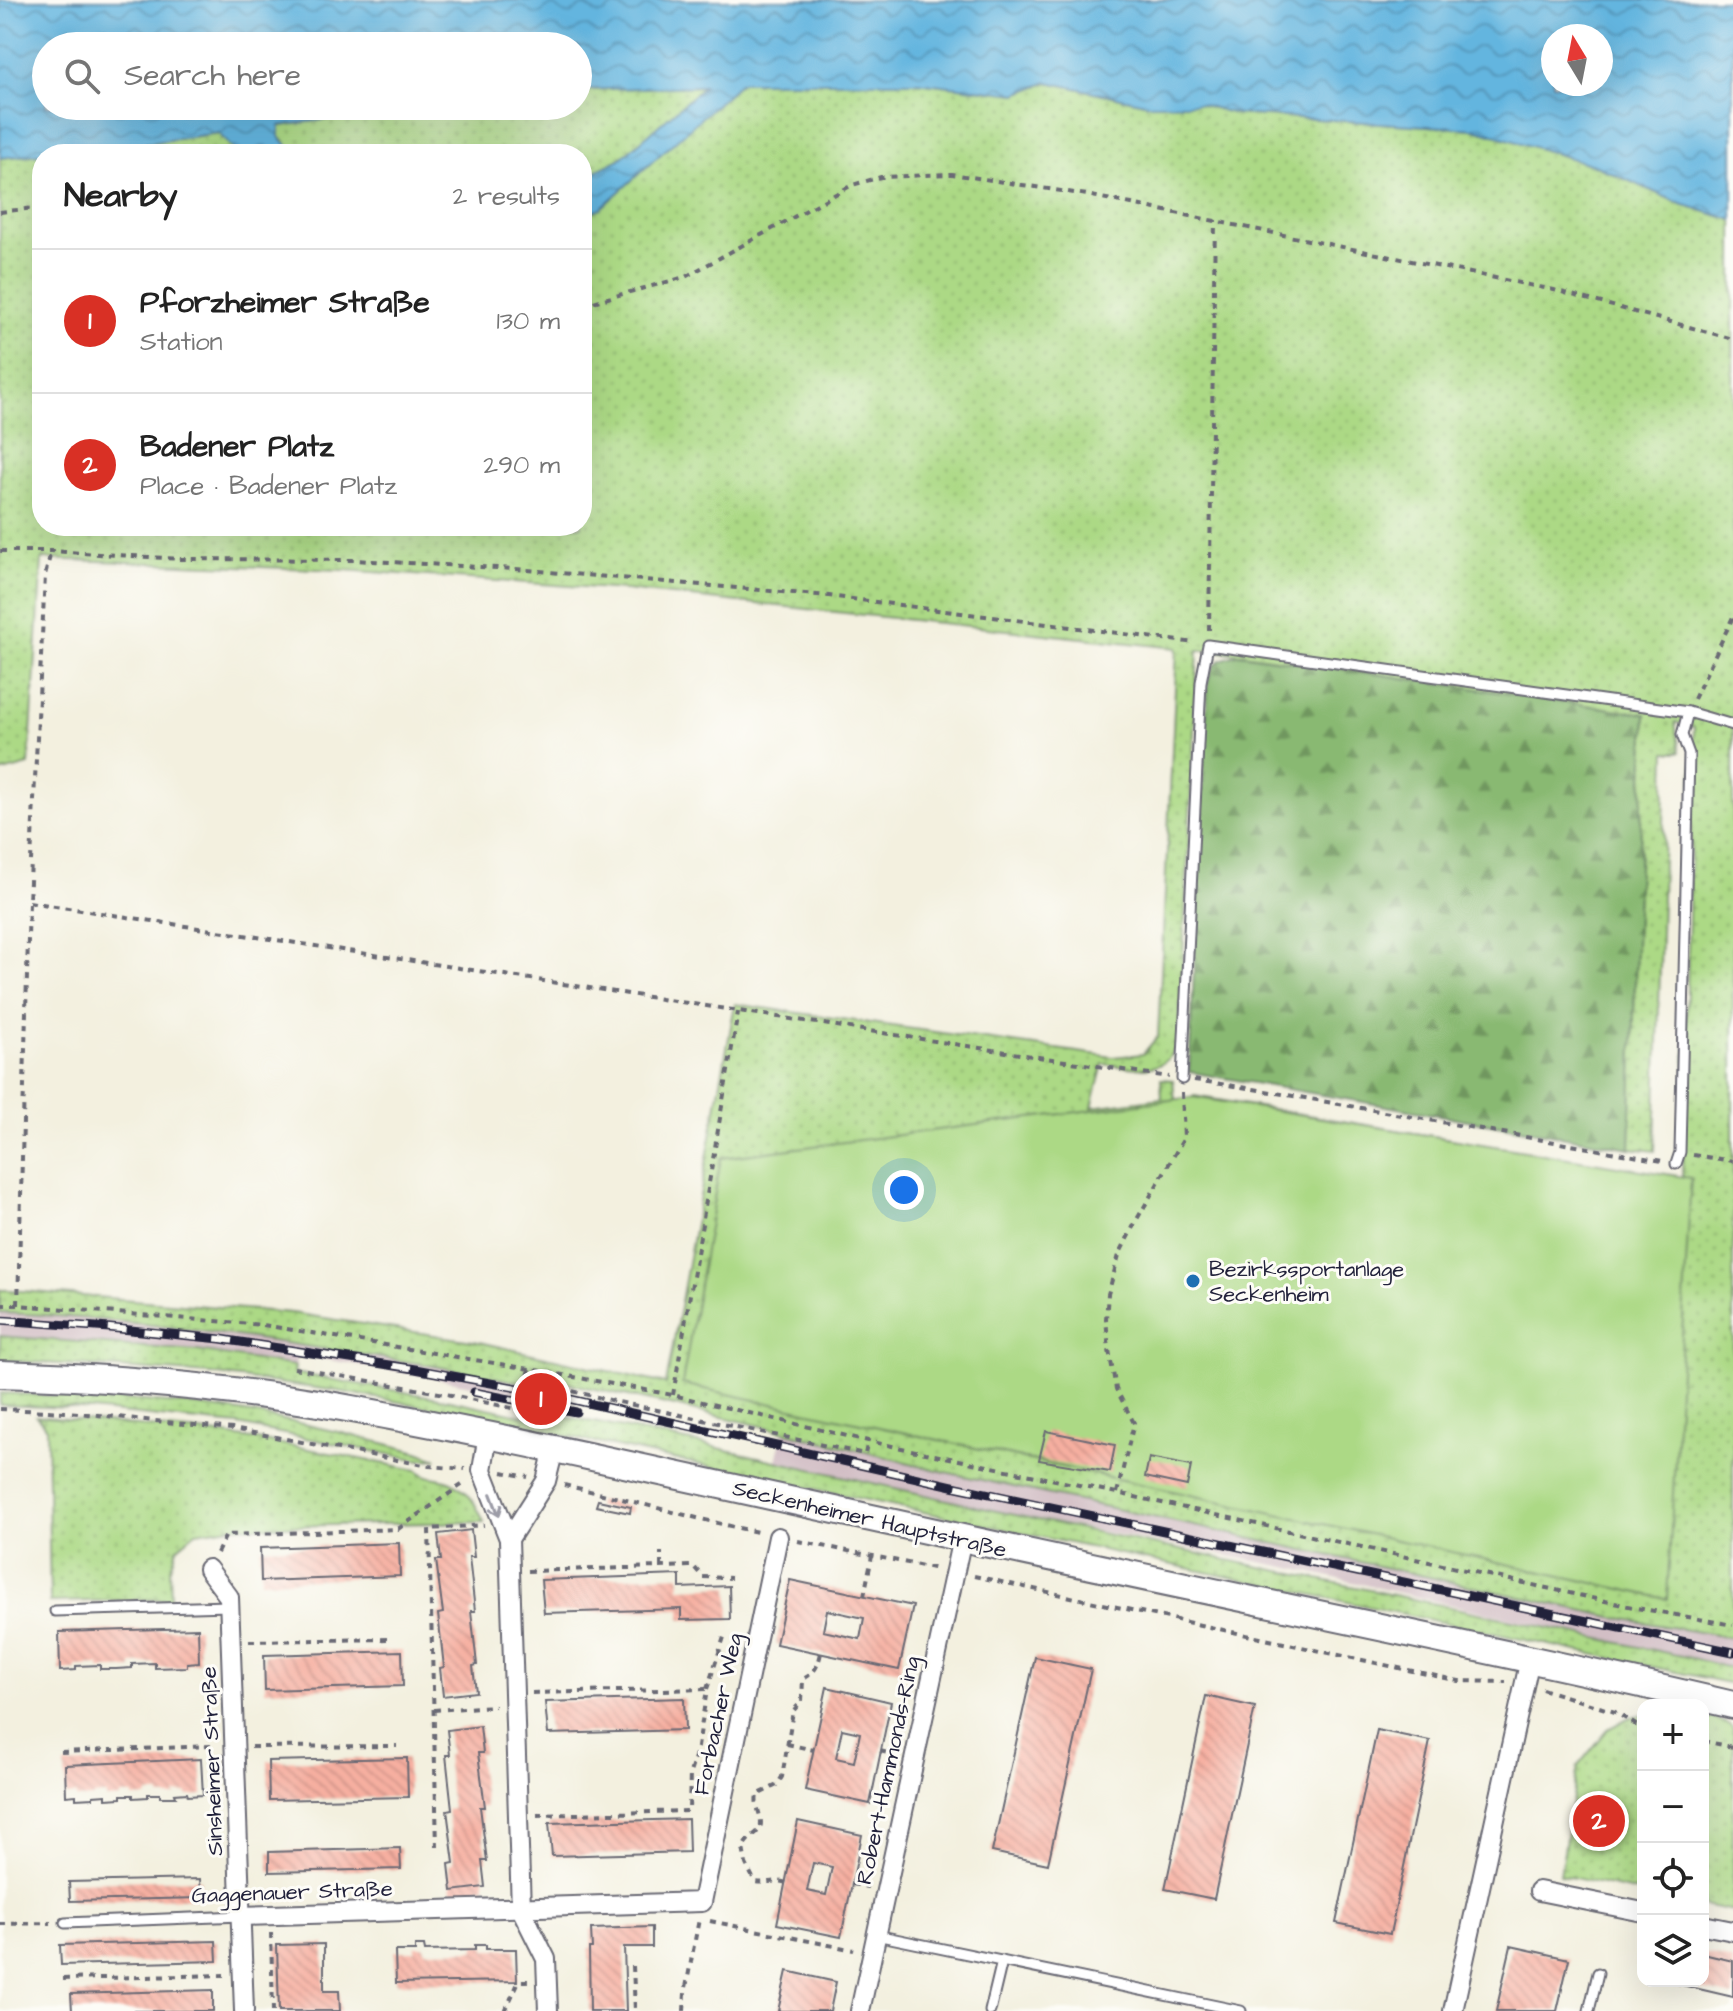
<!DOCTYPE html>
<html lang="en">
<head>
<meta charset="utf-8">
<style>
	:root { --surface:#fff; --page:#f6f6f6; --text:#222; --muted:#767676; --line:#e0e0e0; --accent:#d93025 }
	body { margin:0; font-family:"Architects Daughter",sans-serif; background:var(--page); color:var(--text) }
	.controls { position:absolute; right:24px; bottom:24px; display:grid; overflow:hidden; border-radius:16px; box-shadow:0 8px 32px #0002 }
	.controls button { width:72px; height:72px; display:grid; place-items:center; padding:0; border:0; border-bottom:2px solid var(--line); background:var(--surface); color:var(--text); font:40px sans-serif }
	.compass { position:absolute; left:1541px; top:24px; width:72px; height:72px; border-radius:50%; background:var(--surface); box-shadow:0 8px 32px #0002; rotate:350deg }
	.you { position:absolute; left:904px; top:1190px; width:28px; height:28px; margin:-20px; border:6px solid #fff; border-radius:50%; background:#1a73e8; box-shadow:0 0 0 12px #1a73e833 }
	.badge { display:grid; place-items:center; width:52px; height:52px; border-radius:50%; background:var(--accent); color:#fff; font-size:26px; font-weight:700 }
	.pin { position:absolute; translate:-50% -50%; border:4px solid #fff; box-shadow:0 2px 8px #0006 }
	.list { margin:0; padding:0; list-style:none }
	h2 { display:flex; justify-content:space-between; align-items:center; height:104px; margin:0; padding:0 32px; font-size:34px }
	h2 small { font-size:26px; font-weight:400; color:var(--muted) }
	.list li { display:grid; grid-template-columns:52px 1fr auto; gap:24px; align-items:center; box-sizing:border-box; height:144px; padding:0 32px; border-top:2px solid var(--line) }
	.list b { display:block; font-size:30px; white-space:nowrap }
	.list p { margin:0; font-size:26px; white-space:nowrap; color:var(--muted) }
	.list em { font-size:26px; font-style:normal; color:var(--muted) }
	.icon { flex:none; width:44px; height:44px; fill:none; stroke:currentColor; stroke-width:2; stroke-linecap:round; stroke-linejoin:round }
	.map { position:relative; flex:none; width:1733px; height:2011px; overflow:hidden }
	.search { position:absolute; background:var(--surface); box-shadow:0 8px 32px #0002; left:32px; top:32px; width:560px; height:88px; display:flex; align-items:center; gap:20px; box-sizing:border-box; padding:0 28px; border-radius:44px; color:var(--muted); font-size:30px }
	.panel { position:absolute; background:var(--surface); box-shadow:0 8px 32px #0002; left:32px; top:144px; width:560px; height:392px; border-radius:32px }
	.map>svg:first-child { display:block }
	.railway { fill:#d2bec5 }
	.grass { fill:url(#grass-dots); stroke:#677e60; stroke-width:2; fill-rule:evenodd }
	.forest { fill:url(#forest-firs); stroke:#566e56; stroke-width:2 }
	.pitch { fill:#acd985; stroke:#677e60; stroke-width:2 }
	.water { fill:url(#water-waves); stroke:#436c8d; stroke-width:2; fill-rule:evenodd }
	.building { fill:url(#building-back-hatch); fill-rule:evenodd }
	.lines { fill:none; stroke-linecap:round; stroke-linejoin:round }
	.service-casing { stroke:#6b6a74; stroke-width:13 }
	.minor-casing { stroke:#6b6a74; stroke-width:22 }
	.secondary-casing { stroke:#6b6a74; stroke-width:30 }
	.path { stroke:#6b6a74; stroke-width:4; stroke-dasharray:6 6; stroke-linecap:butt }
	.service { stroke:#fff; stroke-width:9 }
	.minor { stroke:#fff; stroke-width:18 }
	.secondary { stroke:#fff; stroke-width:26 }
	.rail-casing { stroke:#22223b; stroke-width:9 }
	.rail { stroke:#fdfcf7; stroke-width:6; stroke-dasharray:18; stroke-linecap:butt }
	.oneway { stroke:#9c9ca7 }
	.poi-dot { fill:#1f6fb2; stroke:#fdfcf7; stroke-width:3 }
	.labels { text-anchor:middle; stroke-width:6; stroke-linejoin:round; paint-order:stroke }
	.poi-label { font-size:22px; fill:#22223b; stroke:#fdfcf7; text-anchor:start }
	.street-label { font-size:22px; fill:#22223b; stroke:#fdfcf7 }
</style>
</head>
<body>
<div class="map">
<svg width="1733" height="2011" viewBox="0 0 1733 2011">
	<defs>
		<pattern id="grass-dots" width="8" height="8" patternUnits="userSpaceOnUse" patternTransform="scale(2)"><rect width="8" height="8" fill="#acd985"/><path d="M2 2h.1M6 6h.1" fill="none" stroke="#94ba74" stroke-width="1.8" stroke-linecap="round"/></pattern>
		<pattern id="forest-firs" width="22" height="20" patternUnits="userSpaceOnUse" patternTransform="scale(2)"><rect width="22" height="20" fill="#89b972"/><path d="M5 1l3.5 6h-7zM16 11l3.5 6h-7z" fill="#70965f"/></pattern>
		<pattern id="water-waves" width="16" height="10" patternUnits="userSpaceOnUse" patternTransform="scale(2)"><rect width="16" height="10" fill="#64b5df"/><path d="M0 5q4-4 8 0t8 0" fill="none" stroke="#5293b6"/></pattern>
		<pattern id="building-back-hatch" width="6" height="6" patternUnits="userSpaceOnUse" patternTransform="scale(2)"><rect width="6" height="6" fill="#f6afa0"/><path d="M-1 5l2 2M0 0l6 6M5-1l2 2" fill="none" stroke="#d3968b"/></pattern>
	</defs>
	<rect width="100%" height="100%" fill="#fdfcf7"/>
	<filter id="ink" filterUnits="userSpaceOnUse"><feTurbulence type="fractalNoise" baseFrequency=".0125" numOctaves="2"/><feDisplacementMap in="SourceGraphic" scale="16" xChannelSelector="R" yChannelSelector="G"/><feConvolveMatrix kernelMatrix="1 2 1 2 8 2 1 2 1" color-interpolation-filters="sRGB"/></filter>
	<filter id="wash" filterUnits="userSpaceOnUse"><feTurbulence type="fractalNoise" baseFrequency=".006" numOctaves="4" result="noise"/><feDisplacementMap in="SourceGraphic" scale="32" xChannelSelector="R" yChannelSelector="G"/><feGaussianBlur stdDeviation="1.8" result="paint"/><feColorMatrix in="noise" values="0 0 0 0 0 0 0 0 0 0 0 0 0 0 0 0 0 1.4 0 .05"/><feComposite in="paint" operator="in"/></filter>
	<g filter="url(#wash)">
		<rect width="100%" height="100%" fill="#f3f0df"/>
		<!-- railway -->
		<g class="railway">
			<polygon points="0,1313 96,1320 242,1336 411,1361 488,1375 530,1385 527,1396 414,1374 297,1355 295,1366 197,1351 0,1336"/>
			<polygon points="783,1431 946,1472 1051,1495 1613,1617 1733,1638 1733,1669 1295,1569 992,1510 776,1461"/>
		</g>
		<!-- grass -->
		<g class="grass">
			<path d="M741,81L917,82L1017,94L1048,82L1149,104H1200L1235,114L1475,129L1596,166L1681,204L1733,220V1638L1613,1617L1051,1495L945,1472L783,1431L666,1404L525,1374L522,1383C456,1368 390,1359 323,1349C216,1332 108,1317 0,1313V1290H9L292,1313L479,1342L666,1384L735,1004L1113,1057L1143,1054L1158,1036L1177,648L625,590L344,570L42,559L29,765L0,773V158L141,144L219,133L238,154H42V526H582V215L601,208ZM1198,650L1243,654L1646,714L1637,912L1630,1148L1655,1151L1666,752H1680L1675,722L1694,727L1682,1178L1194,1096L1195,1135L1178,1132L1173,1080L1161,1079L1162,1098L1092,1107L1103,1064C1124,1066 1158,1076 1172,1054C1175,1049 1177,1041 1179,1036Z"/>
			<polygon points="705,86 620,159 582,178 582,154 295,154 279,136 280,126 350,116 370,106 578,106 578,90"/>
			<polygon points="0,1336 197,1351 295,1366 294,1373 445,1399 553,1422 554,1414 696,1443 992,1510 1696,1659 1733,1669 1733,1684 443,1410 338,1391 210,1374 0,1360"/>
			<path d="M0,1393C89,1397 181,1400 269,1417C319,1427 369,1439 418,1452L437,1459L419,1460L238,1425L71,1408L0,1405Z"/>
			<path d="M36,1416L220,1434L288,1445L417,1470C428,1480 441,1476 453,1483C470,1491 477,1507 484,1522L231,1527L196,1532L177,1548L170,1571L171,1599L50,1602L47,1428Z"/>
			<polygon points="1643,1714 1643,1893 1560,1875 1578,1766 1608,1729 1628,1718"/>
			<polygon points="1703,1714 1730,1725 1733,1728 1733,1911 1703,1905"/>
		</g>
		<!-- forest -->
		<path class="forest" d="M1240,654L1646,714L1637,912L1630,1148L1189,1072L1208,682C1213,660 1220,659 1240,654Z"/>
		<!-- pitch -->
		<polygon class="pitch" points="1193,1097 1691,1178 1667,1599 682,1384 721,1158"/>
		<!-- water -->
		<path class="water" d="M0,0H1733V220L1681,204L1596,166L1475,129L1235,114L1200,104H1149L1048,82L1017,94L917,82H741L601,208L582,215V178L620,159L704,86L578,90V46H46V106H370L350,116L280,126L279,136L295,154H238L218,133L141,144L0,158ZM1553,36H1601V84H1553Z"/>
		<g id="blocks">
			<!-- building -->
			<g class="building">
				<polygon points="1046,1431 1115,1445 1110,1472 1039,1460"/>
				<polygon points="1149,1458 1191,1466 1187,1486 1145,1477"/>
				<polygon points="598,1500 631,1507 630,1513 596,1506"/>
				<polygon points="471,1530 474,1557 469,1557 475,1611 471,1611 477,1665 473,1666 476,1692 443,1696 440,1668 444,1667 438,1614 443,1613 436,1560 441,1560 438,1534"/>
				<polygon points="399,1543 400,1576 261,1581 260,1548"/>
				<polygon points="680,1575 680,1588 729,1586 730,1619 681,1620 681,1609 544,1613 541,1580"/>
				<path d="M790,1580L913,1606L899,1670L776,1644ZM827,1610L864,1618L860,1639L823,1631Z"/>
				<polygon points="198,1628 199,1662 187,1663 187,1667 155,1668 155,1663 132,1664 132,1668 116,1669 100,1669 100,1665 76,1666 76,1670 60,1671 59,1632"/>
				<polygon points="402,1651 403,1686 265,1690 264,1655"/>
				<polygon points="1035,1657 1091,1669 1048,1864 992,1852"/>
				<path d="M827,1687L891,1702L870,1804L805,1790ZM842,1729L860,1733L854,1762L836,1758Z"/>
				<polygon points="1206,1696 1255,1707 1214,1899 1165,1889"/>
				<polygon points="684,1698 685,1730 548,1734 545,1702"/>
				<polygon points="480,1726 483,1753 478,1753 485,1807 480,1807 487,1861 482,1861 485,1887 452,1891 449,1864 454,1863 447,1810 452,1809 446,1755 450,1755 447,1730"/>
				<polygon points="1377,1730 1430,1741 1390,1934 1336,1923"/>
				<polygon points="407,1758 408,1797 269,1800 268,1761"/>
				<polygon points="201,1759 203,1795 188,1796 187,1793 175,1794 176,1797 160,1797 160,1794 148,1794 148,1797 133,1798 133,1795 121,1795 121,1798 106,1799 106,1795 93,1796 93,1798 76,1799 76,1795 66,1796 65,1765"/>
				<polygon points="688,1819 689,1852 552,1856 549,1823"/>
				<path d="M798,1821L862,1835L841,1937L777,1924ZM813,1863L832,1867L826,1895L807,1891Z"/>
				<polygon points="400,1848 401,1869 269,1872 269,1852"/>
				<polygon points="200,1879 201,1898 70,1901 69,1882"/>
				<polygon points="652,1927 652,1947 624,1947 626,2011 590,2011 589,1948 592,1948 591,1929"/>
				<polygon points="216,1941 217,1961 61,1965 60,1945"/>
				<polygon points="324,1944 324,1991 339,1991 340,2011 279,2011 277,1945"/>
				<polygon points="475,1945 486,1945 486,1949 516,1949 517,1981 396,1983 395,1951 415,1951 415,1946 424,1946 425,1951 475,1950"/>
				<polygon points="1511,1946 1569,1959 1557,2011 1496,2011"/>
				<polygon points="1703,1954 1733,1961 1733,1997 1669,1982 1703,1981"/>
				<polygon points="787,1971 836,1982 830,2011 778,2011"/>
				<polygon points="213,1990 213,2011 72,2011 71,1994"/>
			</g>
		</g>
	</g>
	<g filter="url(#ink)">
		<use href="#blocks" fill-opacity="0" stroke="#6b6a74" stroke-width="2"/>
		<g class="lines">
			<defs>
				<g id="service">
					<polyline points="1182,1079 1201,682 1208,645 1688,712 1733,725"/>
					<polyline points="1676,1164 1680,1152 1689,754 1682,735 1688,712"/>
					<polyline points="55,1611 229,1606"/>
					<polyline points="65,1923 241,1916"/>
					<polyline points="876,1935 1241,2011"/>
					<polyline points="990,2011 1002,1961"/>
					<polyline points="1589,2011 1598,1973"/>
				</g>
				<g id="minor">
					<polyline points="488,1435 482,1470 509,1539 521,1909 546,1959 548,2011"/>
					<polyline points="509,1539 546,1481 554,1449"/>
					<polyline points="208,1569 229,1597 244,2011"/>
					<polyline points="1539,1891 1643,1912"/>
					<polyline points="241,1916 702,1902 778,1537"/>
					<polyline points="1703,1925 1733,1931"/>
					<polyline points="860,2011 962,1538"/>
					<polyline points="1453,2011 1530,1659"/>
				</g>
				<path id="secondary" d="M0,1374C105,1377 214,1386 318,1403C411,1419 504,1438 597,1458C707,1482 816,1506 926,1530C1195,1590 1465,1642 1733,1705"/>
			</defs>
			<!-- service casing -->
			<use href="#service" class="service-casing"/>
			<!-- minor casing -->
			<use href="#minor" class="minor-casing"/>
			<!-- secondary casing -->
			<use href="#secondary" class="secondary-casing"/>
			<!-- path -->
			<g class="path">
				<polyline points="0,212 42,207"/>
				<polyline points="582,305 685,277 852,185 881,177 952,174 1087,195 1554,290 1733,339"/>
				<polyline points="0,551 51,551 181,559 354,560 515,569 829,596 1195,643"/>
				<polyline points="1209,630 1215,220"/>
				<polyline points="1694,699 1733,617"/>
				<polyline points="29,902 1169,1077"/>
				<polyline points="1194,1080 1248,1088 1662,1161"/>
				<polyline points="1693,1155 1733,1161"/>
				<polyline points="0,1305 18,1305 263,1325 530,1369 673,1395 868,1441 1117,1493 1637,1608 1733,1625"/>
				<polyline points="18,1305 29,902 45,575 51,552"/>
				<polyline points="294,1368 451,1395 521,1410"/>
				<polyline points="530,1369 527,1380 547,1385"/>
				<polyline points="673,1395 738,1012"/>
				<polyline points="0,1409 68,1412 233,1429 429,1466 465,1469"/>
				<polyline points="531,1422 533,1413 521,1410 547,1385 614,1401 865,1454 868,1441"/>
				<polyline points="502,1472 528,1477"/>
				<path d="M564,1485C631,1500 695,1519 762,1533"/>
				<polyline points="1117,1493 1134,1423 1116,1389 1109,1350 1106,1319 1108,1294 1119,1255 1136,1221 1184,1138 1182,1093"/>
				<polyline points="798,1541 938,1569"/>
				<polyline points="217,1553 226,1535 398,1529 466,1482"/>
				<polyline points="661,1567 661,1552"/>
				<polyline points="528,1571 693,1566 703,1577 731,1578"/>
				<polyline points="974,1576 1459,1681 1506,1682"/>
				<polyline points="864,1596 872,1556"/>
				<polyline points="249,1641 390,1639"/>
				<polyline points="1542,1689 1615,1712 1636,1725 1643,1727"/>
				<polyline points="532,1693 707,1689"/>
				<polyline points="434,1710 495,1706"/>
				<polyline points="1703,1741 1733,1747"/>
				<polyline points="787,1744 814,1750"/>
				<polyline points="251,1747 397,1746"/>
				<polyline points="880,1751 896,1755"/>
				<polyline points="61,1752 214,1746"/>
				<polyline points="537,1815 689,1811 690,1773 698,1747 707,1689 725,1634"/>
				<polyline points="437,1847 429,1529 484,1525"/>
				<path d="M786,1883C776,1879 766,1884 755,1882L746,1864L743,1848C748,1836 757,1835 760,1828C764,1818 754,1807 757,1795L777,1785L782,1777L793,1711L802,1701L803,1679C815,1673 818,1666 821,1653"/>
				<polyline points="852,1884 868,1887"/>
				<polyline points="710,1921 854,1950"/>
				<polyline points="0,1924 51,1923"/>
				<polyline points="271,1933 273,2011"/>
				<polyline points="633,1966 635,2011"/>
				<polyline points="63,1979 224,1975"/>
				<polyline points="505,2011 519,1981 528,1981"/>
				<polyline points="684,2011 685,1993 699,1919"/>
			</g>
			<!-- service -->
			<use href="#service" class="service"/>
			<!-- minor -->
			<use href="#minor" class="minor"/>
			<!-- secondary -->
			<use href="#secondary" class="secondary"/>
			<defs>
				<g id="rail">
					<polyline points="0,1320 110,1328 221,1339 415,1369 539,1392 957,1487 1733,1652"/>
					<polyline points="474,1392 576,1412"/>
				</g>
			</defs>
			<!-- rail casing -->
			<use href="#rail" class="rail-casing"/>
			<!-- rail -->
			<use href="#rail" class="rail"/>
		</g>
		<!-- one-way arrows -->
		<defs><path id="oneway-shaft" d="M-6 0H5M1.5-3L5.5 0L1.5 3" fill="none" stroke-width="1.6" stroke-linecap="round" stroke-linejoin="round" transform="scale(2)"/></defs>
		<use class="oneway" href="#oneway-shaft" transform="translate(495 1505) rotate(69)"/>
	</g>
	<!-- markers -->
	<circle class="poi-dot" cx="1193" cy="1281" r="8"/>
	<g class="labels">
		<!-- poi labels -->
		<g class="poi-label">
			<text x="1209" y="1276">Bezirkssportanlage<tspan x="1209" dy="25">Seckenheim</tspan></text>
		</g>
		<!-- street labels -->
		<g class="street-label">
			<text transform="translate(870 1518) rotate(13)" y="8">Seckenheimer Hauptstraße</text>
			<text transform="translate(717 1714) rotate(-78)" y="8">Forbacher Weg</text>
			<text transform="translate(211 1761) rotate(-92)" y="8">Sinsheimer Straße</text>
			<text transform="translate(887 1770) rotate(-78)" y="8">Robert-Hammonds-Ring</text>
			<text transform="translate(292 1891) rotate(-2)" y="8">Gaggenauer Straße</text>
		</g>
	</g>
</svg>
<div class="controls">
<button>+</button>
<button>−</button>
<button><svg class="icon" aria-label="locate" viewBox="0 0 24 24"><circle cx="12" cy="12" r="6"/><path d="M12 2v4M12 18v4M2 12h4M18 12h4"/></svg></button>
<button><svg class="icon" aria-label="layers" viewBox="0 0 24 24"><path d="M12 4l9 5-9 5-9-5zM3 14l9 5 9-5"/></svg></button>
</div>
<svg class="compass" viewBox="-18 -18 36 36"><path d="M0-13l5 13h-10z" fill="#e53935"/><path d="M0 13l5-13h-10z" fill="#767676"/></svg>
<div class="you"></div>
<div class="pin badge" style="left:541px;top:1399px">1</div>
<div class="pin badge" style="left:1599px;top:1821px">2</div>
<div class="search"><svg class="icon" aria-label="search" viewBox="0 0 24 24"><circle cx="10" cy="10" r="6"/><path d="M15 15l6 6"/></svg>Search here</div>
<section class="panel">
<h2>Nearby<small>2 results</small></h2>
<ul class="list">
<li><span class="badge">1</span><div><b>Pforzheimer Straße</b><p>Station</p></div><em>130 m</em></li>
<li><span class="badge">2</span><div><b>Badener Platz</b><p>Place · Badener Platz</p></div><em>290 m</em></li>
</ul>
</section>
</div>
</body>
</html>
